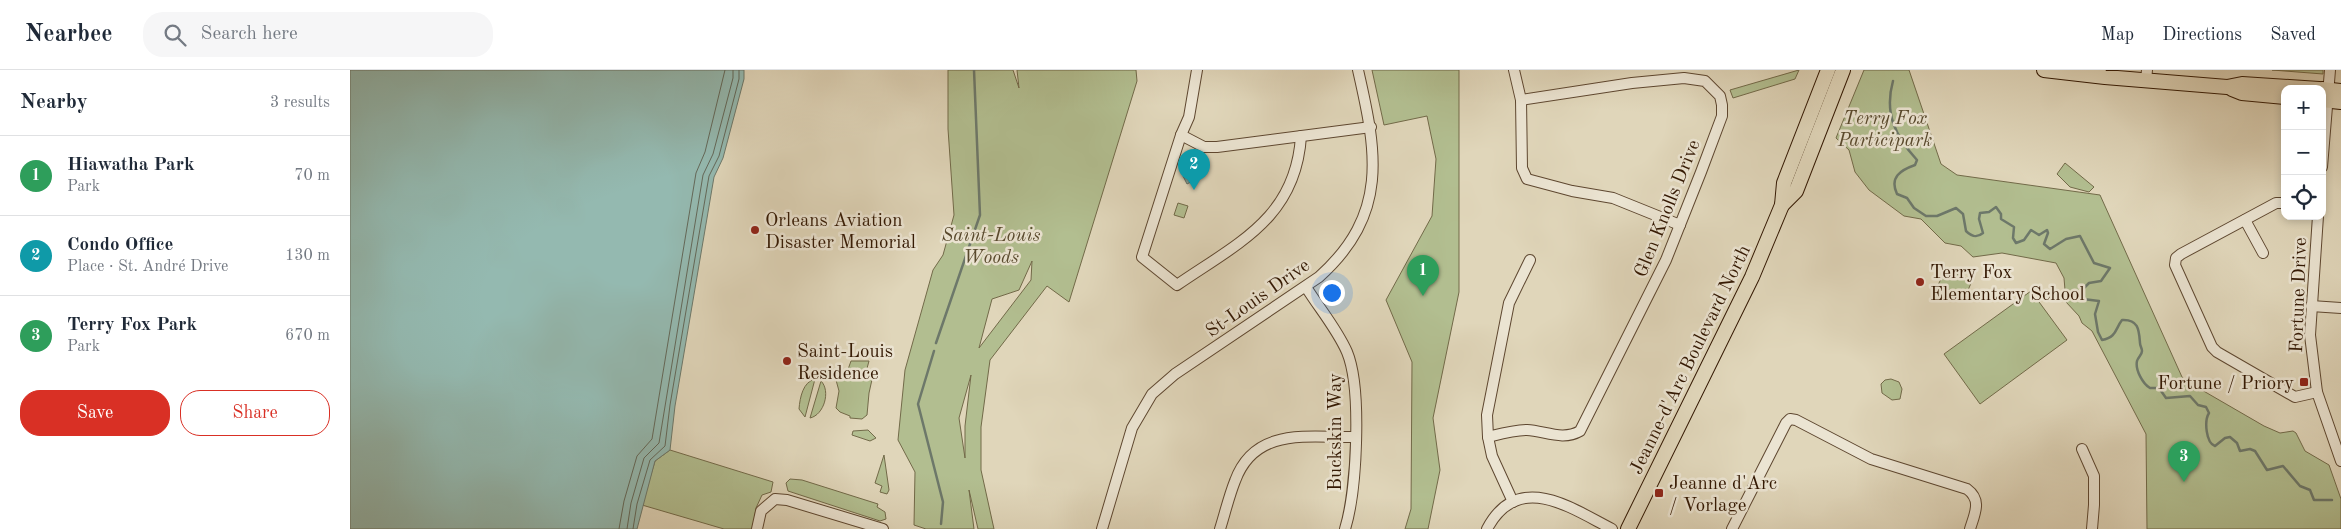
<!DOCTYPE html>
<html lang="en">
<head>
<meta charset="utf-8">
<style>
	:root { --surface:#fff; --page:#f6f6f7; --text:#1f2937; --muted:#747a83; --line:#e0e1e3; --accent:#d93025 }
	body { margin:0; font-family:"Old Standard TT",serif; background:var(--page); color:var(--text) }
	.controls { position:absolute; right:15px; top:15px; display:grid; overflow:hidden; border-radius:10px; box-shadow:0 2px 8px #0003 }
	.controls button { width:45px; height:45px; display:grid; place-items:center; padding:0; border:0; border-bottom:1px solid var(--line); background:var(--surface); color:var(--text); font:25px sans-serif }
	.you { position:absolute; left:981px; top:222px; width:18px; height:18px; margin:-12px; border:4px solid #fff; border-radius:50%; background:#1a73e8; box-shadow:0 0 0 8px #1a73e833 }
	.badge { display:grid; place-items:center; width:32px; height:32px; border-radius:50%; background:var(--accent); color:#fff; font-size:16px; font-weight:700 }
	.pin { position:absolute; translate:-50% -41px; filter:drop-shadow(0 1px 2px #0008) }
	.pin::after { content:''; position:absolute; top:26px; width:18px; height:15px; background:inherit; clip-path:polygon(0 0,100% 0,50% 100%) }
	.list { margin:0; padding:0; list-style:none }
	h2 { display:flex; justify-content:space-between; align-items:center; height:65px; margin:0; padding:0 20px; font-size:21px }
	h2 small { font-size:16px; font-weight:400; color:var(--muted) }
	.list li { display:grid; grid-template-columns:32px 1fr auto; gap:15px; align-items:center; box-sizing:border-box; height:80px; padding:0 20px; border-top:1px solid var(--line) }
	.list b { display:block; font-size:19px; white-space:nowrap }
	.list p { margin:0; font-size:16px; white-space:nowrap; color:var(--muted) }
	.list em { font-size:16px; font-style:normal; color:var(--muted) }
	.actions { display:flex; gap:10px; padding:15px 20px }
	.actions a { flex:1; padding:11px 0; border:1px solid var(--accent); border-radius:20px; text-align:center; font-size:18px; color:var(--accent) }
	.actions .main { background:var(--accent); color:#fff }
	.icon { flex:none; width:28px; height:28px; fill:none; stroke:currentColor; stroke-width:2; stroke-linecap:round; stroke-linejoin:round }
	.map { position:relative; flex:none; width:1991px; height:459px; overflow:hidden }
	header { display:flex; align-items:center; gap:30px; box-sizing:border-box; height:70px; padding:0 25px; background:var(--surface); border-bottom:1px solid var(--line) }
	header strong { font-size:24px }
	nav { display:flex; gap:28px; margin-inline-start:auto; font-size:18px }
	.search { width:350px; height:45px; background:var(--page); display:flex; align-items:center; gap:12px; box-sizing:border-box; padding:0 18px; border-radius:20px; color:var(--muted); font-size:19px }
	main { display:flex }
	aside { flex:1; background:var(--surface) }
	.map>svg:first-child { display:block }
	.green { fill:#b2be90; stroke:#726a49; fill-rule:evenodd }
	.water { fill:#94b9b0; stroke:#6d786a }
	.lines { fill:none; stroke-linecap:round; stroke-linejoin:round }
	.shore { stroke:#636859; stroke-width:1 }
	.stream { stroke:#6d786a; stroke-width:2.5 }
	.minor-casing { stroke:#5e4730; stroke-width:12 }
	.major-casing { stroke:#321702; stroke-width:16 }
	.minor { stroke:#ebe4d2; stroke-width:10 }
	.major { stroke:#e0d6ba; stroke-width:14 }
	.poi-dot { fill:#8f2418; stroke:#ebe4d2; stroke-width:2 }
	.labels { text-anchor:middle; stroke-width:5; stroke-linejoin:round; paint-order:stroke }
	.park-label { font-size:19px; font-style:italic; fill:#58492d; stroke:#ebe4d2 }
	.street-label { font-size:19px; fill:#321702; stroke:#ebe4d2 }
	.poi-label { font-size:19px; fill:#321702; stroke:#ebe4d2; text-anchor:start }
</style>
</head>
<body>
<header>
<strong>Nearbee</strong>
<div class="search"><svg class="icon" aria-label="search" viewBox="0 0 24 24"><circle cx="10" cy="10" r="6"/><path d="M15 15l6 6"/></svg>Search here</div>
<nav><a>Map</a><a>Directions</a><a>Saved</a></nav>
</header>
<main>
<aside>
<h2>Nearby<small>3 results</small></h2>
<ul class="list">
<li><span class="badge" style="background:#2e9e5b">1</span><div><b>Hiawatha Park</b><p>Park</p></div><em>70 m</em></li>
<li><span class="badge" style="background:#0f9aa8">2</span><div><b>Condo Office</b><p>Place · St. André Drive</p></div><em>130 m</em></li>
<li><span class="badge" style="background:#2e9e5b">3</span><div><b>Terry Fox Park</b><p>Park</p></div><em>670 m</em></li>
</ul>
<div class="actions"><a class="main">Save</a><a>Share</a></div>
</aside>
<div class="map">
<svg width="1991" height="459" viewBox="0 0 1991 459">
	<rect width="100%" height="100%" fill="#e0d6ba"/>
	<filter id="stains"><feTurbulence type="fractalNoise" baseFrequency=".004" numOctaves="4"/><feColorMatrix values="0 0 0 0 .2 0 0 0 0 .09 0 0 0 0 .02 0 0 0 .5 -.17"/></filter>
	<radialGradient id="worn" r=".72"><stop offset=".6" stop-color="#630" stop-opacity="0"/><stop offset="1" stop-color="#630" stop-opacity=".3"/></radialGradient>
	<!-- green -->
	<g class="green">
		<path d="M598,0H663L669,18L667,0H786L787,11L719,232L697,216L640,290L631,357V400L644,459H628L619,420L624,459H576L564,455L565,402L548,370L555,300L583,200L593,185L604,145L598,59ZM682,191L681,210L629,278L642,229L669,220ZM621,305L615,356V388L609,348Z"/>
		<polygon points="1022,0 1109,0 1109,222 1083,348 1090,400 1078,459 1055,459 1061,439 1062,292 1036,230 1082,146 1086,89 1077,46 1034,55"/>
		<polygon points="1449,0 1445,9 1383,28 1380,20"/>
		<polygon points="1514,0 1559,0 1591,94 1607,105 1750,125 1832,307 1838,312 1914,356 1930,363 1943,361 1946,363 1955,381 1979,395 1991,429 1991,459 1797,459 1796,364 1742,261 1732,253 1729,246 1716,232 1714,208 1706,193 1652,183 1623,187 1611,176 1595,173 1571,149 1554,146 1519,120 1505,102 1499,80 1486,68"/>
		<polygon points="1922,0 1973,0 1973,4"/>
		<polygon points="1715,93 1744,117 1739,122 1720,117 1707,104"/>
		<polygon points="828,133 838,136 834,148 824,145"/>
		<polygon points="1596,199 1622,211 1615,227 1588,215"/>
		<polygon points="1681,221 1717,270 1630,334 1594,284"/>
		<polygon points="501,291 519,291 516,302 496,305"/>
		<polygon points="518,303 523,305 519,323 517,345 512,349 500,348 500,346 490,342 486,338 489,321 486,310"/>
		<path d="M465,309L455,347L449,339C450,327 453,312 465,309Z"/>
		<polygon points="1535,310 1541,309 1549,312 1552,319 1550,329 1542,330 1532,323 1531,314"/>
		<path d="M471,311C481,321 474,345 460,348Z"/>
		<polygon points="518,360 526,368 520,371 502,365 503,361"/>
		<polygon points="320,380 423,412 421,422 412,425 406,438 403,459 374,459 292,435 305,391"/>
		<polygon points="534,385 539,420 537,424 530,422 532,416 525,413"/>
		<polygon points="440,409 452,410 528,434 527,437 535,442 536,449 530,451 438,421 436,413"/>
	</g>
	<!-- water -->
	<g class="water">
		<polygon points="0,0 394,0 394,9 373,88 364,107 325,336 320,380 305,391 287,459 0,459"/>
		<polygon points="850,97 854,105 837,114 833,106"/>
	</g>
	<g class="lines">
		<!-- shore -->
		<g class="shore">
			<polyline points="269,459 274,431 287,386 302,369 346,103 355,82 375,0"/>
			<polyline points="277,459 281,433 294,388 309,373 353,105 363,84 383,8 383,0"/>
			<polyline points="283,459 287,434 300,390 315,376 320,335 359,106 369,86 389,9 389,0"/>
		</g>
		<!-- stream -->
		<g class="stream">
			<path d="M1543,11C1534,43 1545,66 1567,90L1565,95C1551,100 1539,107 1547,124L1557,128L1564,138L1576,146H1587L1606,138L1613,144L1616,161C1622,167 1627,168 1633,163L1629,149L1630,143L1639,142L1646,137L1651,144V149L1664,157L1663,168L1666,173L1674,170L1681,160L1689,165L1697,160L1698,163L1694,174L1700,179L1716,169L1730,166L1744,193L1760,198L1751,211L1739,213L1730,222L1733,229L1749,231L1745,244L1748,262L1752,270C1767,267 1765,259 1772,250C1789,249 1789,261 1790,273C1790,276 1792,278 1792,281C1792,285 1788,287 1787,291C1785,300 1793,314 1800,318H1809L1816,328L1840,326L1848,335L1856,337L1859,343C1854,351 1856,373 1865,376L1875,368L1880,367L1887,373L1890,381L1900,379L1905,381L1917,400L1933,396L1950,416L1960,420L1964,430H1982"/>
			<polyline points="586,273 630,145 624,0"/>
			<polyline points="584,281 568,334 593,432 591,454"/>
		</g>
		<defs>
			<g id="minor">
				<path d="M847,0L839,47L831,65L792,187L827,215C888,173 946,148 951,66"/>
				<polyline points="1164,0 1171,30 1172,98 1177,109 1222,121 1263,128 1330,155"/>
				<polyline points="1796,10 1797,0"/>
				<polyline points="831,65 854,77 867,77 1021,57"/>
				<polyline points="1972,97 1980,0"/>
				<polyline points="1935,133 1926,133 1831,184 1826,188 1825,195 1862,277 1867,282 1945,327 1967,322"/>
				<polyline points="1968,146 1960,265 1967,322 1991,391"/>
				<polyline points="1895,150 1913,183"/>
				<path d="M956,217C969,238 987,259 997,282C1012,318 1007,420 995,459"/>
				<polyline points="1961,236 1991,238"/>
				<path d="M1138,367C1150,364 1164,360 1177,360C1195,361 1213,371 1230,361L1316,190L1351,102L1372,46V35L1370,26L1355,11L1334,8L1282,13L1171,30"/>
				<polyline points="1732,379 1744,406 1744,435 1742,459"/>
				<polyline points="1163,432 1142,386 1138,367 1137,345 1159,233 1180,190"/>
				<polyline points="407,459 411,441 425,429 437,430 533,459"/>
				<path d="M752,459L782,358L802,324L825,304L969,207C1039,144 1027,83 1008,0"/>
				<path d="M870,459C875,443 879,426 885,411C905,356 959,368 1005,367"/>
				<path d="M1137,459C1168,400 1221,438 1262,459"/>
				<path d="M1382,459L1436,353L1440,349L1446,350L1521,389L1617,419C1632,430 1625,443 1620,459"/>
			</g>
			<g id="major">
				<polyline points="1694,0 1755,7 1877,17 1892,14 1969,19"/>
				<polyline points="1882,19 1892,23 1935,27"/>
				<polyline points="1972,19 1991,21"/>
				<polyline points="1972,30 1991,32"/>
				<polyline points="1432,135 1446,121 1493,0"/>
				<polyline points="1278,459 1402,207 1432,135 1434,113 1478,0"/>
			</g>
		</defs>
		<!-- minor casing -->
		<use href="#minor" class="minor-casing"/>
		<!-- major casing -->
		<use href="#major" class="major-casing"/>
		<!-- minor -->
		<use href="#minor" class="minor"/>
		<!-- major -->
		<use href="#major" class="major"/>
	</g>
	<!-- markers -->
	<g class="poi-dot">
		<circle cx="405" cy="160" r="5"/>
		<circle cx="1570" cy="212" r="5"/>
		<circle cx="437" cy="291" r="5"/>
		<rect x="1949" y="307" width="10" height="10" rx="2.5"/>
		<rect x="1304" y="418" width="10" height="10" rx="2.5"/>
	</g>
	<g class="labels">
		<!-- park labels -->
		<g class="park-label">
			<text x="1535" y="54">Terry Fox<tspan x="1535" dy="22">Participark</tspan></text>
			<text x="641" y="171">Saint-Louis<tspan x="641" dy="22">Woods</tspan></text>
		</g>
		<!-- street labels -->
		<g class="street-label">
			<text transform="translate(1316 138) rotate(-68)" y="7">Glen Knolls Drive</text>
			<text transform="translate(1947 225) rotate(-88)" y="7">Fortune Drive</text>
			<text transform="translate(907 227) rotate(-35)" y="7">St-Louis Drive</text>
			<text transform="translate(1339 289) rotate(-64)" y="7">Jeanne-d'Arc Boulevard North</text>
			<text transform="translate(984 362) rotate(-90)" y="7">Buckskin Way</text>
		</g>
		<!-- poi labels -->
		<g class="poi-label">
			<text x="415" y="156">Orleans Aviation<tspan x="415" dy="22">Disaster Memorial</tspan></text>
			<text x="1580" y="208">Terry Fox<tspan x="1580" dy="22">Elementary School</tspan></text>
			<text x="447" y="287">Saint-Louis<tspan x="447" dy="22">Residence</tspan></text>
			<text x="1944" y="319" text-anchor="end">Fortune / Priory</text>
			<text x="1319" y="419">Jeanne d'Arc<tspan x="1319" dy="22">/ Vorlage</tspan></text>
		</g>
	</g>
	<rect width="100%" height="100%" filter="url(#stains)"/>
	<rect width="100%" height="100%" fill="url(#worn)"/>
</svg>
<div class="controls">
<button>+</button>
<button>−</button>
<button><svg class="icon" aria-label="locate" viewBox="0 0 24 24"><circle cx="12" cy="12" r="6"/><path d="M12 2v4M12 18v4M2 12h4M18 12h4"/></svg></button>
</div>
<div class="you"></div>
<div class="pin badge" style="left:1073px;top:226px;background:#2e9e5b">1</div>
<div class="pin badge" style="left:844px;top:120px;background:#0f9aa8">2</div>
<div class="pin badge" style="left:1834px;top:412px;background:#2e9e5b">3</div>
</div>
</main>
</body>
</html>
